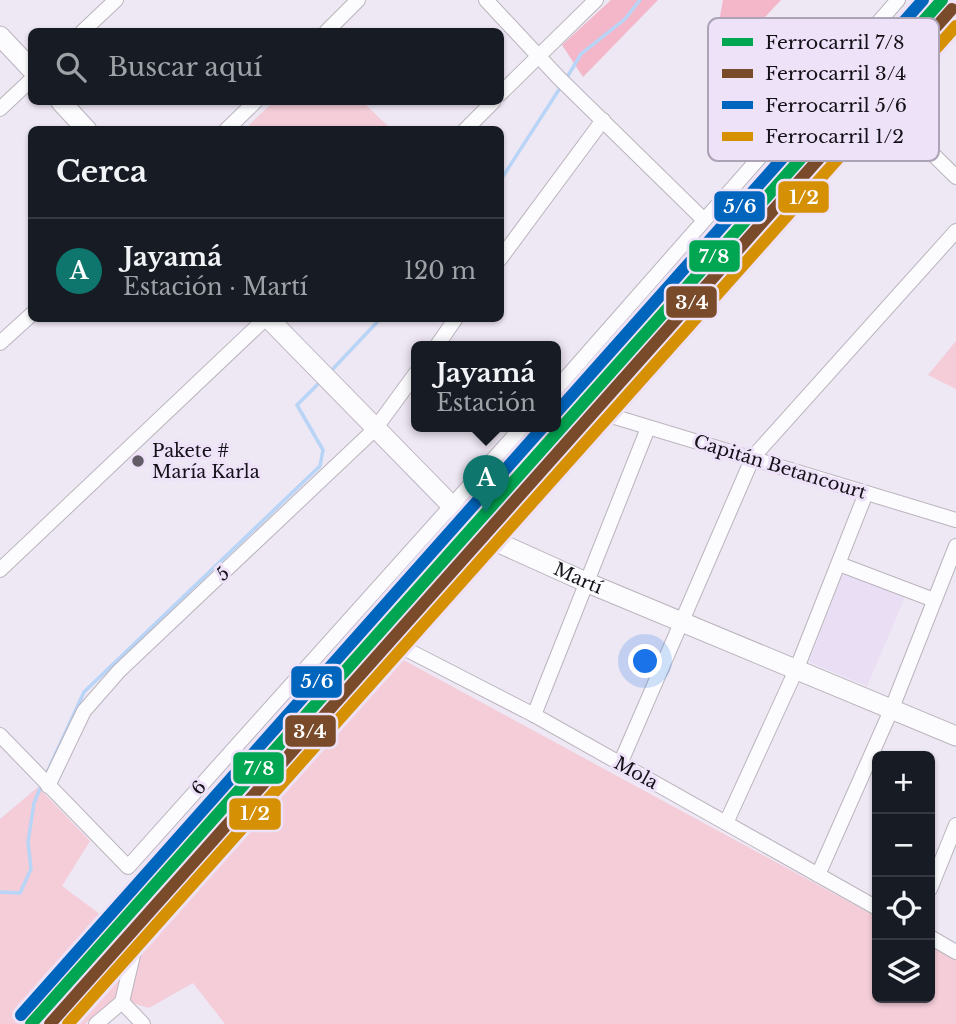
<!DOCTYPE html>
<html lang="es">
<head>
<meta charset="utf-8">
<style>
	:root { --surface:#171b24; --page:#20242c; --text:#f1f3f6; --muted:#9ea1a6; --line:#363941; --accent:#0f766e }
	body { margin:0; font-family:"Libre Baskerville",serif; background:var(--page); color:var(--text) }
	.controls { position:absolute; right:21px; bottom:21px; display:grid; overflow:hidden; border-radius:10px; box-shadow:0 2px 5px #0004 }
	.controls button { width:63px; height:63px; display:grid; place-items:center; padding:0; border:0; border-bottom:2px solid var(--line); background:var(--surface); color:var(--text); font:35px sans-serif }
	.you { position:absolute; left:646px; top:662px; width:24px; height:24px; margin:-18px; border:5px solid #fff; border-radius:50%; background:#1a73e8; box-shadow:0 0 0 10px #1a73e833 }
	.badge { display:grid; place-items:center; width:46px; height:46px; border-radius:50%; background:var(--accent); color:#fff; font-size:23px; font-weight:700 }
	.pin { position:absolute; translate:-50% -58px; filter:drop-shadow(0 2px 4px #0008) }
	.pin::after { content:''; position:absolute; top:37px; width:24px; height:21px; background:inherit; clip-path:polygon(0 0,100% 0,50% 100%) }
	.popup { position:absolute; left:411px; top:341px; width:150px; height:91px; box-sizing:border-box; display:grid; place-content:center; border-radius:10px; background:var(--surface); filter:drop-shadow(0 2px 5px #0005); font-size:23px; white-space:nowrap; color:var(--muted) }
	.popup b { font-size:26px; color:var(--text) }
	.popup::after { content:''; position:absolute; left:50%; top:100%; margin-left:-14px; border:14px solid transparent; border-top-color:var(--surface) }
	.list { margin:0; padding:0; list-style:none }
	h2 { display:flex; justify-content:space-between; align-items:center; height:91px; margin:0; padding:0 28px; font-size:30px }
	h2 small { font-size:23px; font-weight:400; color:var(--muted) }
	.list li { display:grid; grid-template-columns:46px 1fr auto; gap:21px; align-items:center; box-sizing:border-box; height:105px; padding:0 28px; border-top:2px solid var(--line) }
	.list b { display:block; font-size:26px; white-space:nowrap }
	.list p { margin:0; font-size:23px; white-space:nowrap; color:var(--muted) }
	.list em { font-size:23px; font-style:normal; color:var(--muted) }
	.icon { flex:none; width:38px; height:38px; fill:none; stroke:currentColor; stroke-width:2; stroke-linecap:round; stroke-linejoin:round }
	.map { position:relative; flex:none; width:956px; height:1024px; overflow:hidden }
	.search { position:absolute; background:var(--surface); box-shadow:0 2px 5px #0004; left:28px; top:28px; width:476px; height:77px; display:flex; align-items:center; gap:18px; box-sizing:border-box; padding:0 24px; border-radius:10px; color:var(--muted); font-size:26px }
	.panel { position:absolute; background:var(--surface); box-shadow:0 2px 5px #0004; left:28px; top:126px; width:476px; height:196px; border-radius:10px }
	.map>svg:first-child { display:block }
	.built { fill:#e9def4 }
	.green { fill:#f4cdd9 }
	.forest { fill:#f3b7c9 }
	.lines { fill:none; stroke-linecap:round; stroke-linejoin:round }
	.stream { stroke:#b8d4f6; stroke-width:3.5 }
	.street-casing { stroke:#bab4be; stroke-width:16 }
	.secondary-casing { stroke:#bab4be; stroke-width:21 }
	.street { stroke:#fcfbfd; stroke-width:14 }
	.secondary { stroke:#fcfbfd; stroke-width:19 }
	.rail-1-casing { stroke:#eee2f9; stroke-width:18 }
	.rail-2-casing { stroke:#eee2f9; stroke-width:18 }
	.rail-3-casing { stroke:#eee2f9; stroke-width:18 }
	.rail-4-casing { stroke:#eee2f9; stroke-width:18 }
	.rail-1 { stroke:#00a651; stroke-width:12 }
	.rail-2 { stroke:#7a4b2a; stroke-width:12 }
	.rail-3 { stroke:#0065bd; stroke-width:12 }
	.rail-4 { stroke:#d59004; stroke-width:12 }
	.poi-dot { fill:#615c66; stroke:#eee2f9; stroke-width:2.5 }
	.labels { text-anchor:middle; stroke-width:6; stroke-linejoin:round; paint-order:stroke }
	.poi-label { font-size:18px; fill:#151119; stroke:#eee2f9; text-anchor:start }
	.street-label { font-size:18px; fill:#151119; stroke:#eee2f9 }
	.key { fill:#eee2f9; stroke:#ada3b6; stroke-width:2 }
	.key-label { font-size:19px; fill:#151119 }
	.line-badge { stroke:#eee2f9; stroke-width:2.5 }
	.badge-label { font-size:19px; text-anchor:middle; font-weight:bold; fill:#fff }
</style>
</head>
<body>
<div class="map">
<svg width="956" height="1024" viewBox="0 0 956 1024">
	<rect width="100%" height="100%" fill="#eee7f4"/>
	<!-- built -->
	<polygon class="built" points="843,573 905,597 867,686 809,662"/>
	<!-- green -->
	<g class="green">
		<polygon points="273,102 363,102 391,129 253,129 249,125"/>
		<polygon points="956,341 956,389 928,375"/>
		<polygon points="385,650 877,917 877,998 930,998 930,946 956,960 956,1024 225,1024 193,983 149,1008 115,998 85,1024 0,1024 0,819 38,787 90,841 62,886 128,935"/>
	</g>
	<!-- forest -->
	<g class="forest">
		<polygon points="611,0 658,0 583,77 562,45"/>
		<polygon points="723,0 781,0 749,34 719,22"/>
	</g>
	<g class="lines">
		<!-- stream -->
		<g class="stream">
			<polyline points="566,79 581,54 625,19 640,0"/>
			<polyline points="500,181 562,85"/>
			<polyline points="330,372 381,318"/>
			<polyline points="45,777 84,692 320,466 323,450 297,405 320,382"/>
			<polyline points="0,892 20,893 31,869 28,842 34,803 42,784"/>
		</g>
		<defs>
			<g id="street">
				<polyline points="486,0 558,77 704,220"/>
				<polyline points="82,32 116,0"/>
				<polyline points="326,32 358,0"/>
				<polyline points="500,94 596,0"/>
				<polyline points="883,105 956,177"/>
				<polyline points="0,109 32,79"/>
				<polyline points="226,130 255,102"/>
				<polyline points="465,130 493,102"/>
				<polyline points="500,259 603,120"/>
				<polyline points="0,343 32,314"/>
				<polyline points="436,347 456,318"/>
				<polyline points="556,389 898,0"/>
				<polyline points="605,414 956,520"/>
				<polyline points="839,564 934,600"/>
				<polyline points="0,570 266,318"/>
				<polyline points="392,642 534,715 877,908"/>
				<polyline points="534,715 648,428"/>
				<polyline points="0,735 128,867 522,427"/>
				<polyline points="620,764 753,457 956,231"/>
				<polyline points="48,786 84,711 119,671 375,429 416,373"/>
				<polyline points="726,823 797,668 866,493"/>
				<polyline points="818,875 892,708 956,546"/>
				<polyline points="930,889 956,825"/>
				<polyline points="930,937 956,952"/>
				<polyline points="122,1002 143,1024"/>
				<polyline points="96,1024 122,1002 141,921 365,671 605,414 956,24"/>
			</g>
			<g id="secondary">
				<polyline points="0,36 32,70"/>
				<polyline points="61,102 87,130"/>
				<path id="s1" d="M268,318L453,507L488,538L588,583L956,736"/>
			</g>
		</defs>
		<!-- street casing -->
		<use href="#street" class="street-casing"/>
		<!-- secondary casing -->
		<use href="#secondary" class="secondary-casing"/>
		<!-- street -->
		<use href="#street" class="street"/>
		<!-- secondary -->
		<use href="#secondary" class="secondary"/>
		<defs>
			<polyline id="rail-1" points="31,1024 942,0"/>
			<polyline id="rail-2" points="50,1024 952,9"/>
			<g id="rail-3">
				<polyline points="556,413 923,0"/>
				<polyline points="21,1015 543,427"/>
			</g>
			<polyline id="rail-4" points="68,1024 956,26"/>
		</defs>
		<!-- rail-1 casing -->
		<use href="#rail-1" class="rail-1-casing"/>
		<!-- rail-2 casing -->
		<use href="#rail-2" class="rail-2-casing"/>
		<!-- rail-3 casing -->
		<use href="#rail-3" class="rail-3-casing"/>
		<!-- rail-4 casing -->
		<use href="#rail-4" class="rail-4-casing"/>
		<!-- rail-1 -->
		<use href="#rail-1" class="rail-1"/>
		<!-- rail-2 -->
		<use href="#rail-2" class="rail-2"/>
		<!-- rail-3 -->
		<use href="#rail-3" class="rail-3"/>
		<!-- rail-4 -->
		<use href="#rail-4" class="rail-4"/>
	</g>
	<!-- markers -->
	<circle class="poi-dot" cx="138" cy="461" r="7"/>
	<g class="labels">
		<!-- poi labels -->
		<g class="poi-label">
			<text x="152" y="457">Pakete #<tspan x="152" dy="21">María Karla</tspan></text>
		</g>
		<!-- street labels -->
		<g class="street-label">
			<text transform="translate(780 467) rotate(17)" y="6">Capitán Betancourt</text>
			<text transform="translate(223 574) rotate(-43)" y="6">5</text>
			<text dy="6" stroke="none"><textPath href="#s1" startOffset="410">Martí</textPath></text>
			<text transform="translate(636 773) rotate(29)" y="6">Mola</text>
			<text transform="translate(199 788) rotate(-48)" y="6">6</text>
		</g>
	</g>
	<!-- legend -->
	<rect x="708" y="18" width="231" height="143" rx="10" class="key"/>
	<rect x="722" y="38" width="31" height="8" fill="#00a651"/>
	<rect x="722" y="69" width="31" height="9" fill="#7a4b2a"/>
	<rect x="722" y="101" width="31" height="8" fill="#0065bd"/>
	<rect x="722" y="132" width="31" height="9" fill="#d59004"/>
	<g class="key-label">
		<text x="765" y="49">Ferrocarril 7/8</text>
		<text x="765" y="80">Ferrocarril 3/4</text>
		<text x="765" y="112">Ferrocarril 5/6</text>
		<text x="765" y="143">Ferrocarril 1/2</text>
	</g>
	<g class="line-badge">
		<rect x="777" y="180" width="53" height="34" rx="7" fill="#d59004"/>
		<rect x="713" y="190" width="53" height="33" rx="7" fill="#0065bd"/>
		<rect x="688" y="239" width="53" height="34" rx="7" fill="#00a651"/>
		<rect x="665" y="285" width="53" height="34" rx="7" fill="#7a4b2a"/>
		<rect x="290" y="665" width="53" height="34" rx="7" fill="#0065bd"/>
		<rect x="284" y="714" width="53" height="34" rx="7" fill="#7a4b2a"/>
		<rect x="232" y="751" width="53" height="34" rx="7" fill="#00a651"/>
		<rect x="228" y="797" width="54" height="34" rx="7" fill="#d59004"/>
	</g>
	<g class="badge-label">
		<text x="804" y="204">1/2</text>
		<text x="740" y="213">5/6</text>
		<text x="714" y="263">7/8</text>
		<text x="692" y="309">3/4</text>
		<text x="317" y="688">5/6</text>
		<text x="310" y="738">3/4</text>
		<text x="259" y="775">7/8</text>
		<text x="255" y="820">1/2</text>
	</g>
</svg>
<div class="controls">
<button>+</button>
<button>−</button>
<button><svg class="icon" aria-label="locate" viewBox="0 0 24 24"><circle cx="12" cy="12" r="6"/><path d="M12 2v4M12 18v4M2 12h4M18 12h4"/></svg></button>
<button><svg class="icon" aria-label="layers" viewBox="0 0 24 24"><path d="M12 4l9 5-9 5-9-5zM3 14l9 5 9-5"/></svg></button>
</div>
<div class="you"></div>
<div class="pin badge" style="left:486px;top:513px">A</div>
<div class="popup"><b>Jayamá</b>Estación</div>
<div class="search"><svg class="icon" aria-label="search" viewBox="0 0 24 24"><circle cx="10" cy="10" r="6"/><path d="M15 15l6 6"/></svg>Buscar aquí</div>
<section class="panel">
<h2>Cerca<small></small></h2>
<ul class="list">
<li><span class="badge">A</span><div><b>Jayamá</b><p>Estación · Martí</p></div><em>120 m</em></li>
</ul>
</section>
</div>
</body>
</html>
